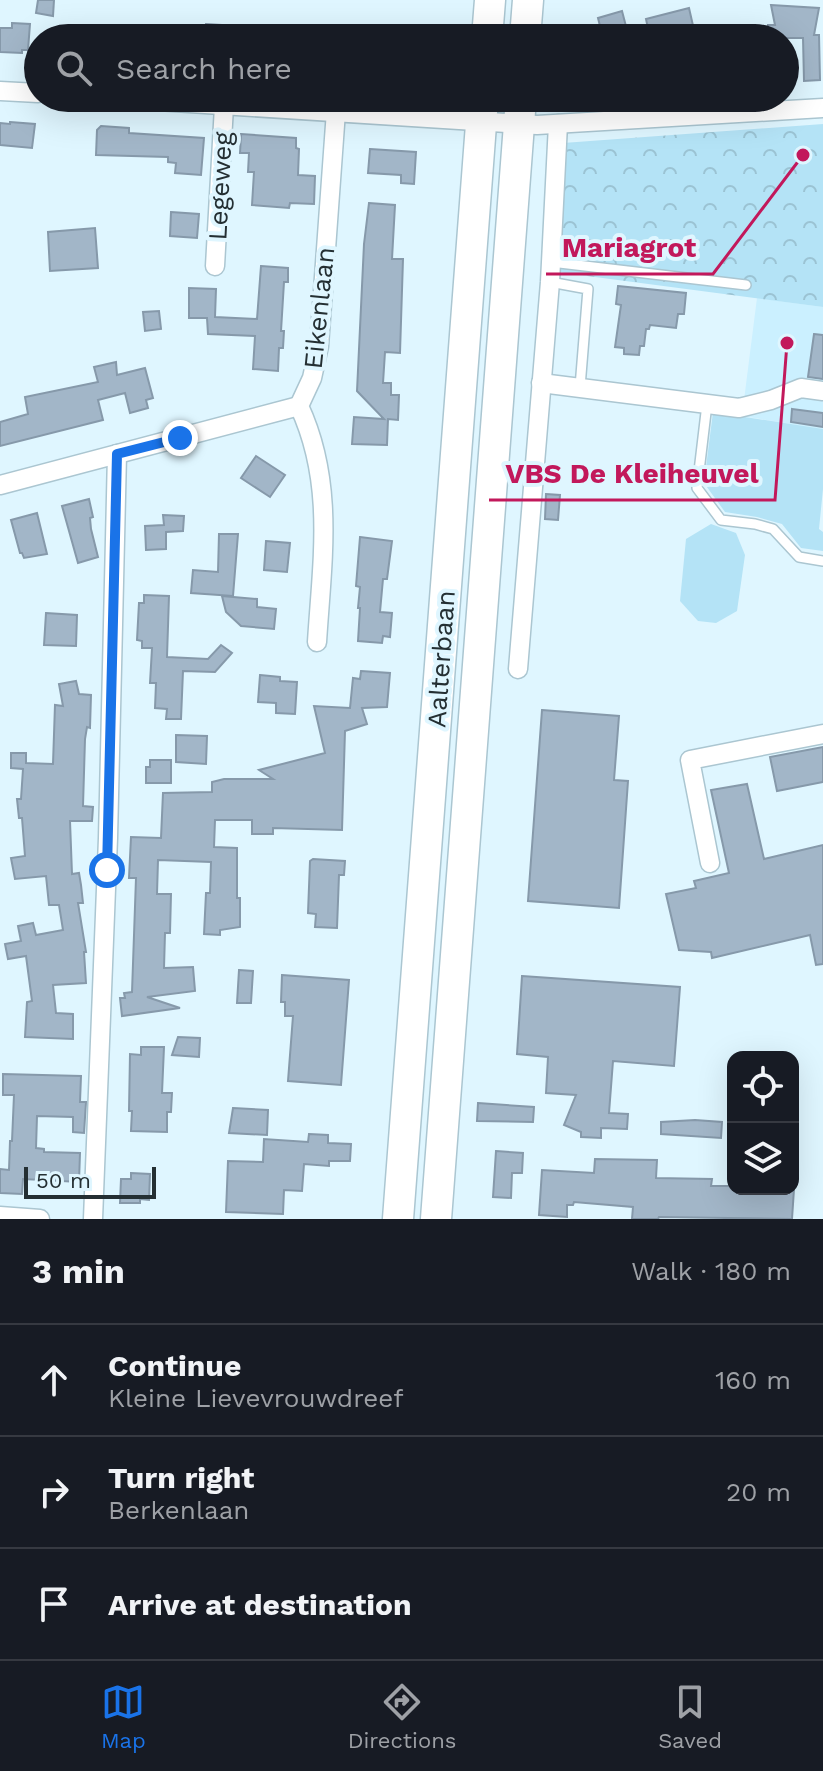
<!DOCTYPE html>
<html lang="en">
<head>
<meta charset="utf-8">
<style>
	:root { --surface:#171b24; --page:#242831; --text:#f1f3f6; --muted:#9ea1a6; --line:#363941; --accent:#1a73e8 }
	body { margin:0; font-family:"Work Sans",sans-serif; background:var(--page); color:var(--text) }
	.controls { position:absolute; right:24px; bottom:24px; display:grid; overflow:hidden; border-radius:16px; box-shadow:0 8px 32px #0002 }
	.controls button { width:72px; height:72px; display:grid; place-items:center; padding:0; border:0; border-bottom:2px solid var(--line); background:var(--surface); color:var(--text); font:40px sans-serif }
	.scale { position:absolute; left:24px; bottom:20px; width:132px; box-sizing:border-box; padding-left:8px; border:4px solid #242f33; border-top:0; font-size:22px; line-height:28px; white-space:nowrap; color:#242f33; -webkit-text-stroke:6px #dff6ff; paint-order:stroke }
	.stop { position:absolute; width:24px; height:24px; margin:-18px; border:6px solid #1a73e8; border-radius:50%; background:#fff }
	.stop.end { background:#1a73e8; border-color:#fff; box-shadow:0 2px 8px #0008 }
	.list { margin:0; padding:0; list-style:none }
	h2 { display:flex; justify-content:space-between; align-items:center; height:104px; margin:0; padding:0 32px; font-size:34px }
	h2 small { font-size:26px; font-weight:400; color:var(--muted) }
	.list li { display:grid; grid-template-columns:52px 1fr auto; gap:24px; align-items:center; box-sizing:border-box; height:112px; padding:0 32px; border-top:2px solid var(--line) }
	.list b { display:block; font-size:30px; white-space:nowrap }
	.list p { margin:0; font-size:26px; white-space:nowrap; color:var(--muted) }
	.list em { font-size:26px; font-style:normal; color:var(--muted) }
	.icon { flex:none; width:44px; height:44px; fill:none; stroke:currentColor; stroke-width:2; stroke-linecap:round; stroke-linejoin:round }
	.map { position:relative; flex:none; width:823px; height:1219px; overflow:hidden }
	.search { position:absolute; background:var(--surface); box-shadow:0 8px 32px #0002; left:24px; right:24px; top:24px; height:88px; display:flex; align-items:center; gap:20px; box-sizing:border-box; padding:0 28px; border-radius:44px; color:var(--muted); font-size:30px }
	.sheet { height:440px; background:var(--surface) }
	nav { display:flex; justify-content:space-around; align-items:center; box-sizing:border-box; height:112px; border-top:2px solid var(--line); background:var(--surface); font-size:22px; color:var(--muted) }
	nav a { display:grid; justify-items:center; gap:4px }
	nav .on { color:var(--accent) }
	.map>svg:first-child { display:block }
	.built { fill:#cbf0ff }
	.grass { fill:#b4e3f6 }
	.park { fill:url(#park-crowns) }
	.building { fill:#a2b6c8; stroke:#8699aa; stroke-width:2 }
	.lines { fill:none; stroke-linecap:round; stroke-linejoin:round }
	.service-casing { stroke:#abc6d1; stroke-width:12 }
	.minor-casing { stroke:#abc6d1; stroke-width:21 }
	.trunk-casing { stroke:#abc6d1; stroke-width:33 }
	.service { stroke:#fff; stroke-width:9 }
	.minor { stroke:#fff; stroke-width:18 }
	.trunk { stroke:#fff; stroke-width:30 }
	.route { stroke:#1a73e8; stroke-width:10 }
	.labels { text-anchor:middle; stroke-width:8; stroke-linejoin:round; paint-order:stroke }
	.street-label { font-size:26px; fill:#242f33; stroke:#dff6ff }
	.leader { fill:none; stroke:#c2185b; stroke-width:3 }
	.callout-dot { fill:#c2185b; stroke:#dff6ff; stroke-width:3 }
	.callout-label { font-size:28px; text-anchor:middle; font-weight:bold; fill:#c2185b; stroke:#dff6ff; stroke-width:8; stroke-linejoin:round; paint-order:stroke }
</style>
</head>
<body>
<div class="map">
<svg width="823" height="1219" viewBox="0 0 823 1219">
	<defs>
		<pattern id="park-crowns" width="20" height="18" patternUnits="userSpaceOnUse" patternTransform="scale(2)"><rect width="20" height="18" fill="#b4e3f6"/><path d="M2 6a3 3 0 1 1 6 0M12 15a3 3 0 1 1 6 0" fill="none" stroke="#9bc3d3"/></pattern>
	</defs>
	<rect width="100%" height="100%" fill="#dff6ff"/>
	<!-- built -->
	<polygon class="built" points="757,298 823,307 823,429 742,416"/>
	<!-- grass -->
	<g class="grass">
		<polygon points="713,412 823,429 823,489 819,529 823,532 823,551 801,548 782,524 757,517 725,512 704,483"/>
		<polygon points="711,524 736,533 745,555 737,611 716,623 698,621 680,601 686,539"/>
	</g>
	<!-- park -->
	<polygon class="park" points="823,124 823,307 557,272 563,143"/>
	<!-- building -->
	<g class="building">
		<polygon points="38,0 54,0 53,16 36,13"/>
		<polygon points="771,5 819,8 814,35 819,35 820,80 804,81 803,38 768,38 768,25 775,25"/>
		<polygon points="689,8 694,30 673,35 673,38 650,38 646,19"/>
		<polygon points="622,11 628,34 612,38 574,38 573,33 600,26 598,18"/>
		<polygon points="12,23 30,24 28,50 22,50 22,53 0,52 0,28 12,28"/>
		<polygon points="206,24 221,25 220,38 205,38"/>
		<polygon points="10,122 35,124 32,148 0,145 0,123 10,124"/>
		<polygon points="101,126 129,128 129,133 204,138 201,175 175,173 176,163 168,162 168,157 96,155 97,130"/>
		<polygon points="241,134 296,138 296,148 299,149 298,175 315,176 314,204 290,203 289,208 252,205 254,172 248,172 249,153 240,153"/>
		<polygon points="370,149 416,152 414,184 401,183 401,175 368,173"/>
		<polygon points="369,203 395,205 392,259 403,259 400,353 385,352 383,383 391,383 391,395 399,395 398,420 388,419 387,445 352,444 354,417 384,419 357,391 364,244"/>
		<polygon points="171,212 199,214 197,238 170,236"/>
		<polygon points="95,228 98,268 50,271 48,232"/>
		<polygon points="261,266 288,268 288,282 284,282 281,331 284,331 283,348 279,348 278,371 253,369 255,336 208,334 207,318 189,318 189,288 216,289 215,317 257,319"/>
		<polygon points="618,286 686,293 684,314 678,314 676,328 650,325 649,329 646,329 644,346 640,346 639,355 624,354 624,348 615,347 621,305 616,304"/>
		<polygon points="159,311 161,329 145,331 143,312"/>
		<polygon points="814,334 823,335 823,379 808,377"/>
		<polygon points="116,362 117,375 145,368 153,398 146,400 148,408 130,413 125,393 98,400 103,420 0,446 0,422 28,414 25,397 98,382 94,367"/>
		<polygon points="792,409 823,413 823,427 791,422"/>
		<polygon points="256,456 285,475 270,497 241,478"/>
		<polygon points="546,494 560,495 558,520 545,519"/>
		<polygon points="89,499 93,517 90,518 91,529 98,557 78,563 62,506"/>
		<polygon points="37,513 47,554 24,558 22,553 20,553 11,520"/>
		<polygon points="163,515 184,516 183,531 166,532 166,549 146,550 145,526 164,525"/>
		<polygon points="219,534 238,534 233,596 191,593 193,570 218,572"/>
		<polygon points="360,537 392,541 387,579 383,579 380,612 392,613 390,637 383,636 382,643 358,641 360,608 358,608 360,587 356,586"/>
		<polygon points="266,541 290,543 287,572 264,570"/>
		<polygon points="144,595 169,596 167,657 208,659 221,645 232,653 215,672 183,671 181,719 166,719 167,709 155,708 156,683 150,683 152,648 142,648 142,641 137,640 139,603 144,603"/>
		<polygon points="222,596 257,599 257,607 276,609 274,629 241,626 226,612"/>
		<polygon points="46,613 77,615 76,646 44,645"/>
		<polygon points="361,671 390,673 387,707 362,708 367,724 345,731 342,830 273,828 273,834 252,834 252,820 215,820 214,847 237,848 237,898 240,898 240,927 220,930 220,935 204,934 206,893 210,893 211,862 158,860 157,894 171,894 170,933 165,933 164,968 193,967 195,991 147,997 180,1008 122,1016 120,998 125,998 124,993 132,992 136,878 129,878 131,837 161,838 163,793 212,792 212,782 224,779 273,779 259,770 325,753 314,706 350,708 353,678 360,679"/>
		<polygon points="260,675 280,677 280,681 297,682 295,714 276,713 276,703 258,702"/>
		<polygon points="76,681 79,694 91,695 90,728 87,727 85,739 83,806 93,807 92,821 70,821 72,874 79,873 81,885 83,903 78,903 86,952 84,952 86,983 53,985 56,1013 73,1014 73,1039 25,1037 27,1002 32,1001 26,956 8,959 5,944 21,941 18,926 33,923 36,935 63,930 59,905 49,905 46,876 15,879 11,858 25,856 22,818 19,818 17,799 21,799 23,769 11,768 11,753 26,753 26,763 53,764 55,705 63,706 59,684"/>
		<polygon points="542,710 619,716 614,780 628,781 619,908 528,901"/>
		<polygon points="176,735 207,736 206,764 176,762"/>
		<polygon points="823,747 823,782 777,791 770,757"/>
		<polygon points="150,760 171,760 171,783 146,783 146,767 150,767"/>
		<polygon points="747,784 764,859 823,845 823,964 816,965 810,935 712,958 711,952 679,950 666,894 696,888 694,881 729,873 711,790"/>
		<polygon points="313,859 345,861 344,875 339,875 337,928 315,927 316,914 308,913 310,861"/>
		<polygon points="239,970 253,971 251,1003 237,1003"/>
		<polygon points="282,975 349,980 341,1085 288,1081 293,1016 285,1016 285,1002 281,1002"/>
		<polygon points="522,976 680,987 674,1066 613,1061 609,1113 628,1114 627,1129 601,1128 601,1138 581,1137 581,1132 564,1125 576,1095 546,1093 548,1057 517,1054"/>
		<polygon points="178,1037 200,1038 199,1057 172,1055"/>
		<polygon points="141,1047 164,1047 162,1093 172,1093 171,1112 167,1112 167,1132 131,1131 132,1111 129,1111 130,1054 141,1055"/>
		<polygon points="3,1074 81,1076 80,1102 86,1102 84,1133 73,1132 73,1117 37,1116 36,1148 44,1149 44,1152 80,1153 79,1182 23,1179 22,1194 0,1193 0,1169 9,1170 10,1141 12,1141 14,1095 3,1095"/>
		<polygon points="478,1103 534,1107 533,1122 477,1121"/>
		<polygon points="233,1108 268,1110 267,1135 229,1133"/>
		<polygon points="695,1120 722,1122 721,1138 661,1134 661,1122"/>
		<polygon points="309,1134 328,1135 328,1143 351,1144 350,1161 329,1161 329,1166 304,1164 302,1191 284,1190 283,1214 226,1212 228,1161 263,1162 264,1139 308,1142"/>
		<polygon points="496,1151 523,1153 522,1173 512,1173 511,1198 493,1197"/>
		<polygon points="595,1159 657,1160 656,1178 712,1179 711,1186 733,1186 733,1189 772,1191 772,1189 794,1189 792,1219 659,1217 658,1219 632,1219 633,1207 574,1202 573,1205 567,1205 567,1217 539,1215 542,1170 594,1173"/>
		<polygon points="131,1173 150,1174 149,1200 140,1199 140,1203 120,1203 121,1179 131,1179"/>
	</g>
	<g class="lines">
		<defs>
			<g id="service">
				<polyline points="551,262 746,285"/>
				<polyline points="550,282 588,289 580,387"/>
				<polyline points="707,404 697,488 721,520 755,524 773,529 799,557 823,561"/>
			</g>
			<g id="minor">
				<polyline points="0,91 38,93"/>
				<polyline points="110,98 537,125 823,108"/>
				<polyline points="215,266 224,106"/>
				<polyline points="541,383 739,408 771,400 801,388 823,391"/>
				<polyline points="0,485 299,406"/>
				<path d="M317,642C322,561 335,483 299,406L312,378L319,346L336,111"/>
				<polyline points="518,669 550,282 558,124"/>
				<polyline points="710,863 690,760 823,734"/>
				<polyline points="0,1216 40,1219"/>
				<polyline points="93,1219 108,838 117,454"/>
			</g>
			<g id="trunk">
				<polyline points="487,38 490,0"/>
				<polyline points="525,38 528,0"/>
				<polyline points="398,1219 483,98"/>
				<polyline points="436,1219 521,98"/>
			</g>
		</defs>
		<!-- service casing -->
		<use href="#service" class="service-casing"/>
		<!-- minor casing -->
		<use href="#minor" class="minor-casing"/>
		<!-- trunk casing -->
		<use href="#trunk" class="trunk-casing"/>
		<!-- service -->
		<use href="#service" class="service"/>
		<!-- minor -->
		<use href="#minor" class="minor"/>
		<!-- trunk -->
		<use href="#trunk" class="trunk"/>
	</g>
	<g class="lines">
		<!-- route -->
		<polyline class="route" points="107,870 117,454 180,438"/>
	</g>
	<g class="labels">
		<!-- street labels -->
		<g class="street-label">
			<text transform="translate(220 186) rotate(-87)" y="9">Legeweg</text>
			<text transform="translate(319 308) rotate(-84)" y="9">Eikenlaan</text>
			<text transform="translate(441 659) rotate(-86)" y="9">Aalterbaan</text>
		</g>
	</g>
	<!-- callouts -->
	<path class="leader" d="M803 155L713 274H546M787 343L775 500H489"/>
	<g class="callout-dot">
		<circle cx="803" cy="155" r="8"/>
		<circle cx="787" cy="343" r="8"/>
	</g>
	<g class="callout-label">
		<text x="629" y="257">Mariagrot</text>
		<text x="632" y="483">VBS De Kleiheuvel</text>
	</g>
</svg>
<div class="controls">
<button><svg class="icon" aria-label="locate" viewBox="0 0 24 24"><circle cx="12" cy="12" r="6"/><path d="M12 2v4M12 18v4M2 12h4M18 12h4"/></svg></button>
<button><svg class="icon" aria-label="layers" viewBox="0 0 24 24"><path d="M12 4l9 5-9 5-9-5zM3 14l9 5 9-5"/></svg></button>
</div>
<div class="scale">50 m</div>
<div class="stop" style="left:107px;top:870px"></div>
<div class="stop end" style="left:180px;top:438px"></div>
<div class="search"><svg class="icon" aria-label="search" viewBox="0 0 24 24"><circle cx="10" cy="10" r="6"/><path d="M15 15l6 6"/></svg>Search here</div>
</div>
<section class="sheet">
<h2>3 min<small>Walk · 180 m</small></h2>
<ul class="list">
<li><svg class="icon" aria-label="ahead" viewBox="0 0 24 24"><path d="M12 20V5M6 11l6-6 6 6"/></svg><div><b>Continue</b><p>Kleine Lievevrouwdreef</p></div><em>160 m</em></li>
<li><svg class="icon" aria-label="right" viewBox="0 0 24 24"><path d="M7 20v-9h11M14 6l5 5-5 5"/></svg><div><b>Turn right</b><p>Berkenlaan</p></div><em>20 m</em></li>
<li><svg class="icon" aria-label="arrive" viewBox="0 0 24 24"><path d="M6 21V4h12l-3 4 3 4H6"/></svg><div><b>Arrive at destination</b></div></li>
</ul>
</section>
<nav>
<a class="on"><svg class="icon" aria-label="map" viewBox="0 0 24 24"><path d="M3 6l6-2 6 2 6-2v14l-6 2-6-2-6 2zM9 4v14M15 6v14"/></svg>Map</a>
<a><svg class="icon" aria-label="directions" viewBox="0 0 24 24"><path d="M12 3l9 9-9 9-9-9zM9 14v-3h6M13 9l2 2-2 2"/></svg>Directions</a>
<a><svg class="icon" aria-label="saved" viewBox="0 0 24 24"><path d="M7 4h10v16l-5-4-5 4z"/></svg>Saved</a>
</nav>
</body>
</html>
